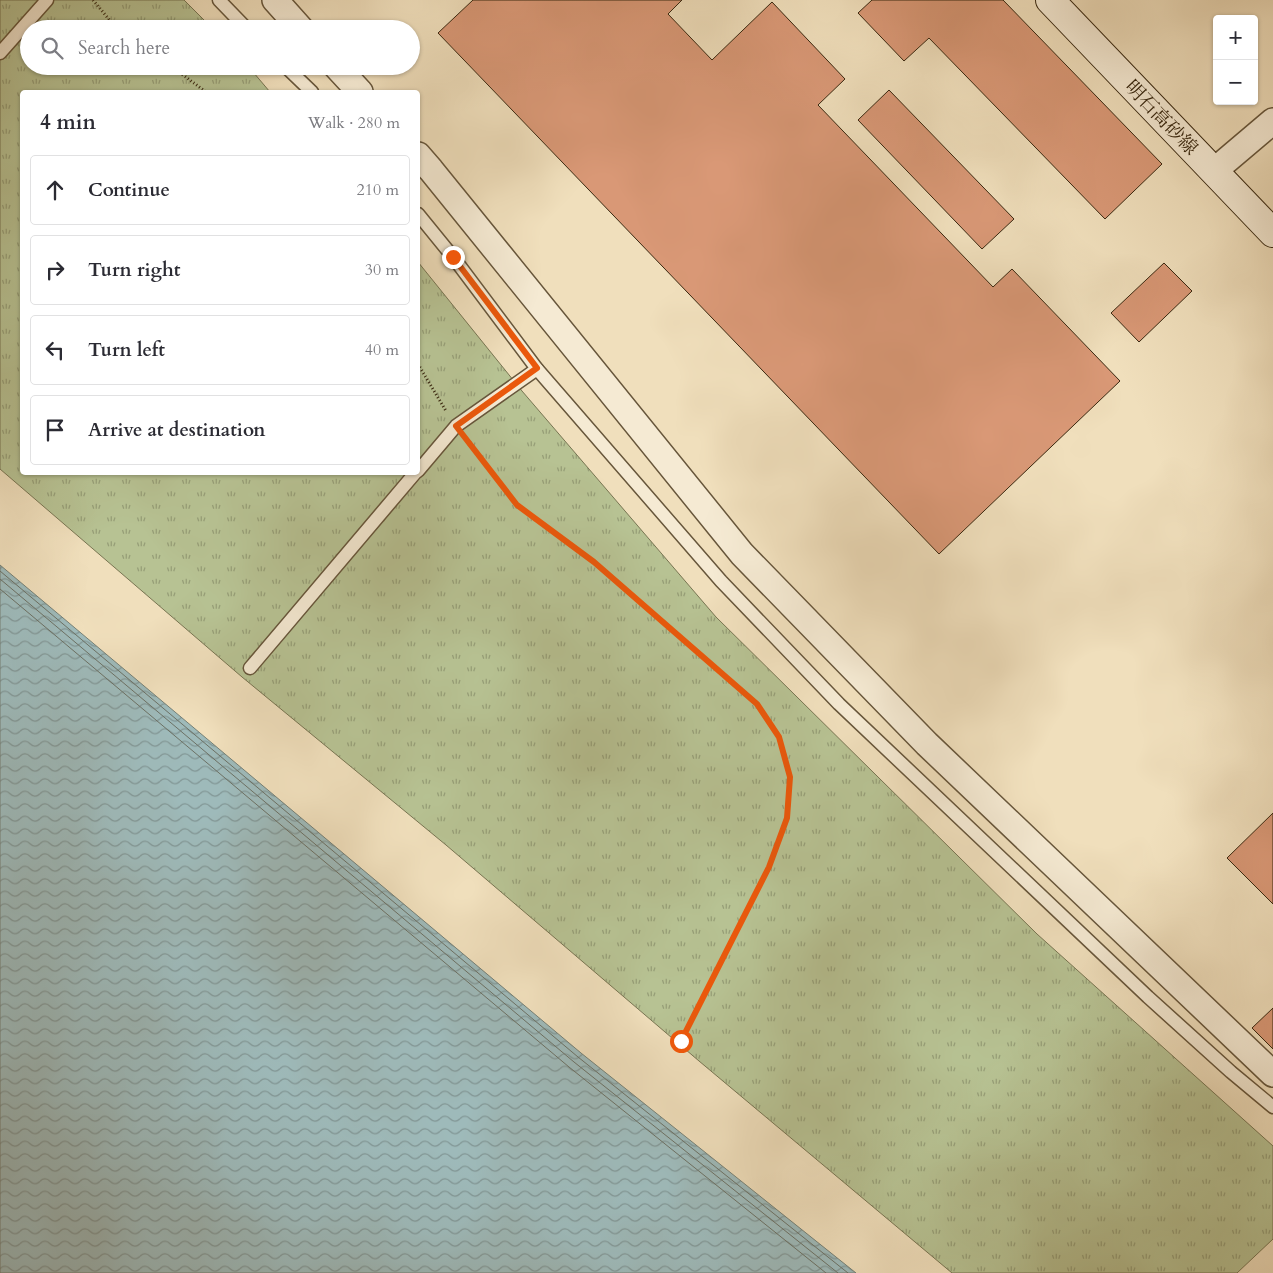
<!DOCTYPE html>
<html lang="en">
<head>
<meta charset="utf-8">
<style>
	:root { --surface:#fff; --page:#f7f7f7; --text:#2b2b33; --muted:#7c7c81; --line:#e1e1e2 }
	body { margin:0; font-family:Cardo,"Noto Serif JP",serif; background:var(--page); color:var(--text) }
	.controls { position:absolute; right:15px; top:15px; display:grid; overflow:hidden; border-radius:5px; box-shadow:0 1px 4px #0004 }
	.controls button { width:45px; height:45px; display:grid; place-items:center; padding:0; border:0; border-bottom:1px solid var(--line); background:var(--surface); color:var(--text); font:25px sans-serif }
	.stop { position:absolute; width:15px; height:15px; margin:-11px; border:4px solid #ea580c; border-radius:50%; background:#fff }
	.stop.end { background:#ea580c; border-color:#fff; box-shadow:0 1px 5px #0008 }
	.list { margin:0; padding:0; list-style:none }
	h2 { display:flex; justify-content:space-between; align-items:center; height:65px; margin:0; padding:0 20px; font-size:21px }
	h2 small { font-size:16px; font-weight:400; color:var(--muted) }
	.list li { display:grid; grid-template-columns:32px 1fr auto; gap:15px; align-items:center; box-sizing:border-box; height:70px; margin:0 10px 10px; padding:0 10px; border:1px solid var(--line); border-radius:5px }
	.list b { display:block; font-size:19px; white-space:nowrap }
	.list em { font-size:16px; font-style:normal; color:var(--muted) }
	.icon { flex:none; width:28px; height:28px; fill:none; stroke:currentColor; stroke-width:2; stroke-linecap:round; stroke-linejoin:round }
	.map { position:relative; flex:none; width:1273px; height:1273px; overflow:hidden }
	.search { position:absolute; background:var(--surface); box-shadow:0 1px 4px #0004; left:20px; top:20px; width:400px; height:55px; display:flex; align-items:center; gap:12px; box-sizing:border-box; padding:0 18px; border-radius:28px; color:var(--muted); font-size:19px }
	.panel { position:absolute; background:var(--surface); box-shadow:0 1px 4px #0004; left:20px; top:90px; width:400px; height:385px; border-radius:5px }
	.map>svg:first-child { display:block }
	.park { fill:url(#park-tufts); stroke:#787552 }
	.water { fill:url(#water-waves); stroke:#768076 }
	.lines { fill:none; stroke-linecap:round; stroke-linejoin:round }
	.shore { stroke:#6c7165; stroke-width:1 }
	.building { fill:#d99876; stroke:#392810 }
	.service-casing { stroke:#67563b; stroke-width:15 }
	.minor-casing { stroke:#67563b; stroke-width:28 }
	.secondary-casing { stroke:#392810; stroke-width:30 }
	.path { stroke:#392810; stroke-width:3; stroke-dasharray:1 2.5; stroke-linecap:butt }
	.service { stroke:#f5ead3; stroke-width:12 }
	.minor { stroke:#f5ead3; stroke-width:25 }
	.secondary { stroke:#f5ead3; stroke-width:28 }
	.route { stroke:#ea580c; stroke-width:6 }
	.labels { text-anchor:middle; stroke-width:4; stroke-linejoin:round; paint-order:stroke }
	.street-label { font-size:19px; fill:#392810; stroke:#f5ead3 }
</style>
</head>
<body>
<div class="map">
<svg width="1273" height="1273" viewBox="0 0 1273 1273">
	<defs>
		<pattern id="park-tufts" width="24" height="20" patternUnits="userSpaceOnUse" patternTransform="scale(1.25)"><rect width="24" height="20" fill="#b7c293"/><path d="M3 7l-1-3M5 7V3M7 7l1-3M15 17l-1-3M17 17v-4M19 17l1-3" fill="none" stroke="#969e77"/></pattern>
		<pattern id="water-waves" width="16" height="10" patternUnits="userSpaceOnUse" patternTransform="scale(1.25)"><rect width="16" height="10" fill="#9ebaba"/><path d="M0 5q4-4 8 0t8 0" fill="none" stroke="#829796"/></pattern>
	</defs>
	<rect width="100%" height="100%" fill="#f0dfbc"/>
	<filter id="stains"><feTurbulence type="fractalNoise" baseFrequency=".004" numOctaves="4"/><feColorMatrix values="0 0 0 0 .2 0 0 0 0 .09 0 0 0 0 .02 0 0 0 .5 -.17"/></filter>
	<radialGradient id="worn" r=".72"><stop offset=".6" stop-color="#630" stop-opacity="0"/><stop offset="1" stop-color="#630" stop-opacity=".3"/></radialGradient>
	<!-- park -->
	<polygon class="park" points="0,0 184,0 213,29 29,29 29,66 248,66 270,92 22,92 22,472 418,472 418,262 522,391 716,617 1037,934 1273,1146 1273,1239 1237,1273 952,1273 699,1061 446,845 242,677 0,469"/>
	<!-- water -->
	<polygon class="water" points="0,565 581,1053 856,1273 0,1273"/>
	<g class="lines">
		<!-- shore -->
		<g class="shore">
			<polyline points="0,571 578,1057 848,1273"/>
			<polyline points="0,579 574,1062 838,1273"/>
			<polyline points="0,589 569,1067 826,1273"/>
		</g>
	</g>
	<!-- building -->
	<g class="building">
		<polygon points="473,0 682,0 668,14 712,60 772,2 845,79 818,105 993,287 1012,269 1120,381 939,554 438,33"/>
		<polygon points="872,0 1003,0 1162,164 1105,219 929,38 904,61 858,13"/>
		<polygon points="889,90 1014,219 982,249 858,120"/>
		<polygon points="1164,263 1192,291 1139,342 1111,313"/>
		<polygon points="1273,813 1273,904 1227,858"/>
		<polygon points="1273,1008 1273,1049 1252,1028"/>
	</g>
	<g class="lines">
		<defs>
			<g id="service">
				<polyline points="219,0 247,29"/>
				<polyline points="0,53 47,0"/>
				<polyline points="285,66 312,92"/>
				<polyline points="418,214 453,257 537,369 721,581 839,704 1148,997 1231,1072 1273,1107"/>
				<polyline points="418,471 456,426 537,369"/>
				<polyline points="250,668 416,472"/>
			</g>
			<g id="minor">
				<polyline points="275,0 301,29"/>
				<polyline points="336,66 360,92"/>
				<polyline points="418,155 431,170 742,554 927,744 1273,1074"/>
				<polyline points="1214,171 1273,121"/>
			</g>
			<polyline id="secondary" points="1050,0 1273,233"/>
		</defs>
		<!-- service casing -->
		<use href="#service" class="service-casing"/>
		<!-- minor casing -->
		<use href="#minor" class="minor-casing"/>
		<!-- secondary casing -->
		<use href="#secondary" class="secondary-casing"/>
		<!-- path -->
		<g class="path">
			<polyline points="93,0 112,23 120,29"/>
			<polyline points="171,66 206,92"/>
			<polyline points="418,364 446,411"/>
			<polyline points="467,440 517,505 594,563 757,704 779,737 790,777 787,818 769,867 681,1041"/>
		</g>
		<!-- service -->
		<use href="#service" class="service"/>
		<!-- minor -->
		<use href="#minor" class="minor"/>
		<!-- secondary -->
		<use href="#secondary" class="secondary"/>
	</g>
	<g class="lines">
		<!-- route -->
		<polyline class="route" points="453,257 537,368 456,426 517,505 594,562 757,704 779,737 790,777 787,818 769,867 681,1041"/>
	</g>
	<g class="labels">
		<!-- street labels -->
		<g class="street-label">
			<text transform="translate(1162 117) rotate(46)" y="7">明石高砂線</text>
		</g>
	</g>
	<rect width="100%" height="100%" filter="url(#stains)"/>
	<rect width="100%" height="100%" fill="url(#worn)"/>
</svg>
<div class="controls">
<button>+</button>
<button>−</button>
</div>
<div class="stop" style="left:681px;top:1041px"></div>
<div class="stop end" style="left:453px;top:257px"></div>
<div class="search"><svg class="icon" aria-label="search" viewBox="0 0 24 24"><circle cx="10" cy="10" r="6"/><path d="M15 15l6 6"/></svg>Search here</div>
<section class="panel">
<h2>4 min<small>Walk · 280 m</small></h2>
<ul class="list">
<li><svg class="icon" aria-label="ahead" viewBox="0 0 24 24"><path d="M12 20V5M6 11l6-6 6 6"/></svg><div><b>Continue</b></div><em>210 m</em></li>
<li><svg class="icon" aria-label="right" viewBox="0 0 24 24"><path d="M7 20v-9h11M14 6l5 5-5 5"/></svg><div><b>Turn right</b></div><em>30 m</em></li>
<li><svg class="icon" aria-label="left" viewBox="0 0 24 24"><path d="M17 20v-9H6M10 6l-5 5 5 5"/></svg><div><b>Turn left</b></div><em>40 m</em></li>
<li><svg class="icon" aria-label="arrive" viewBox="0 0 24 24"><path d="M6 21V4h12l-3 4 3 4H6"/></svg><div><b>Arrive at destination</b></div></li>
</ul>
</section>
</div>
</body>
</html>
